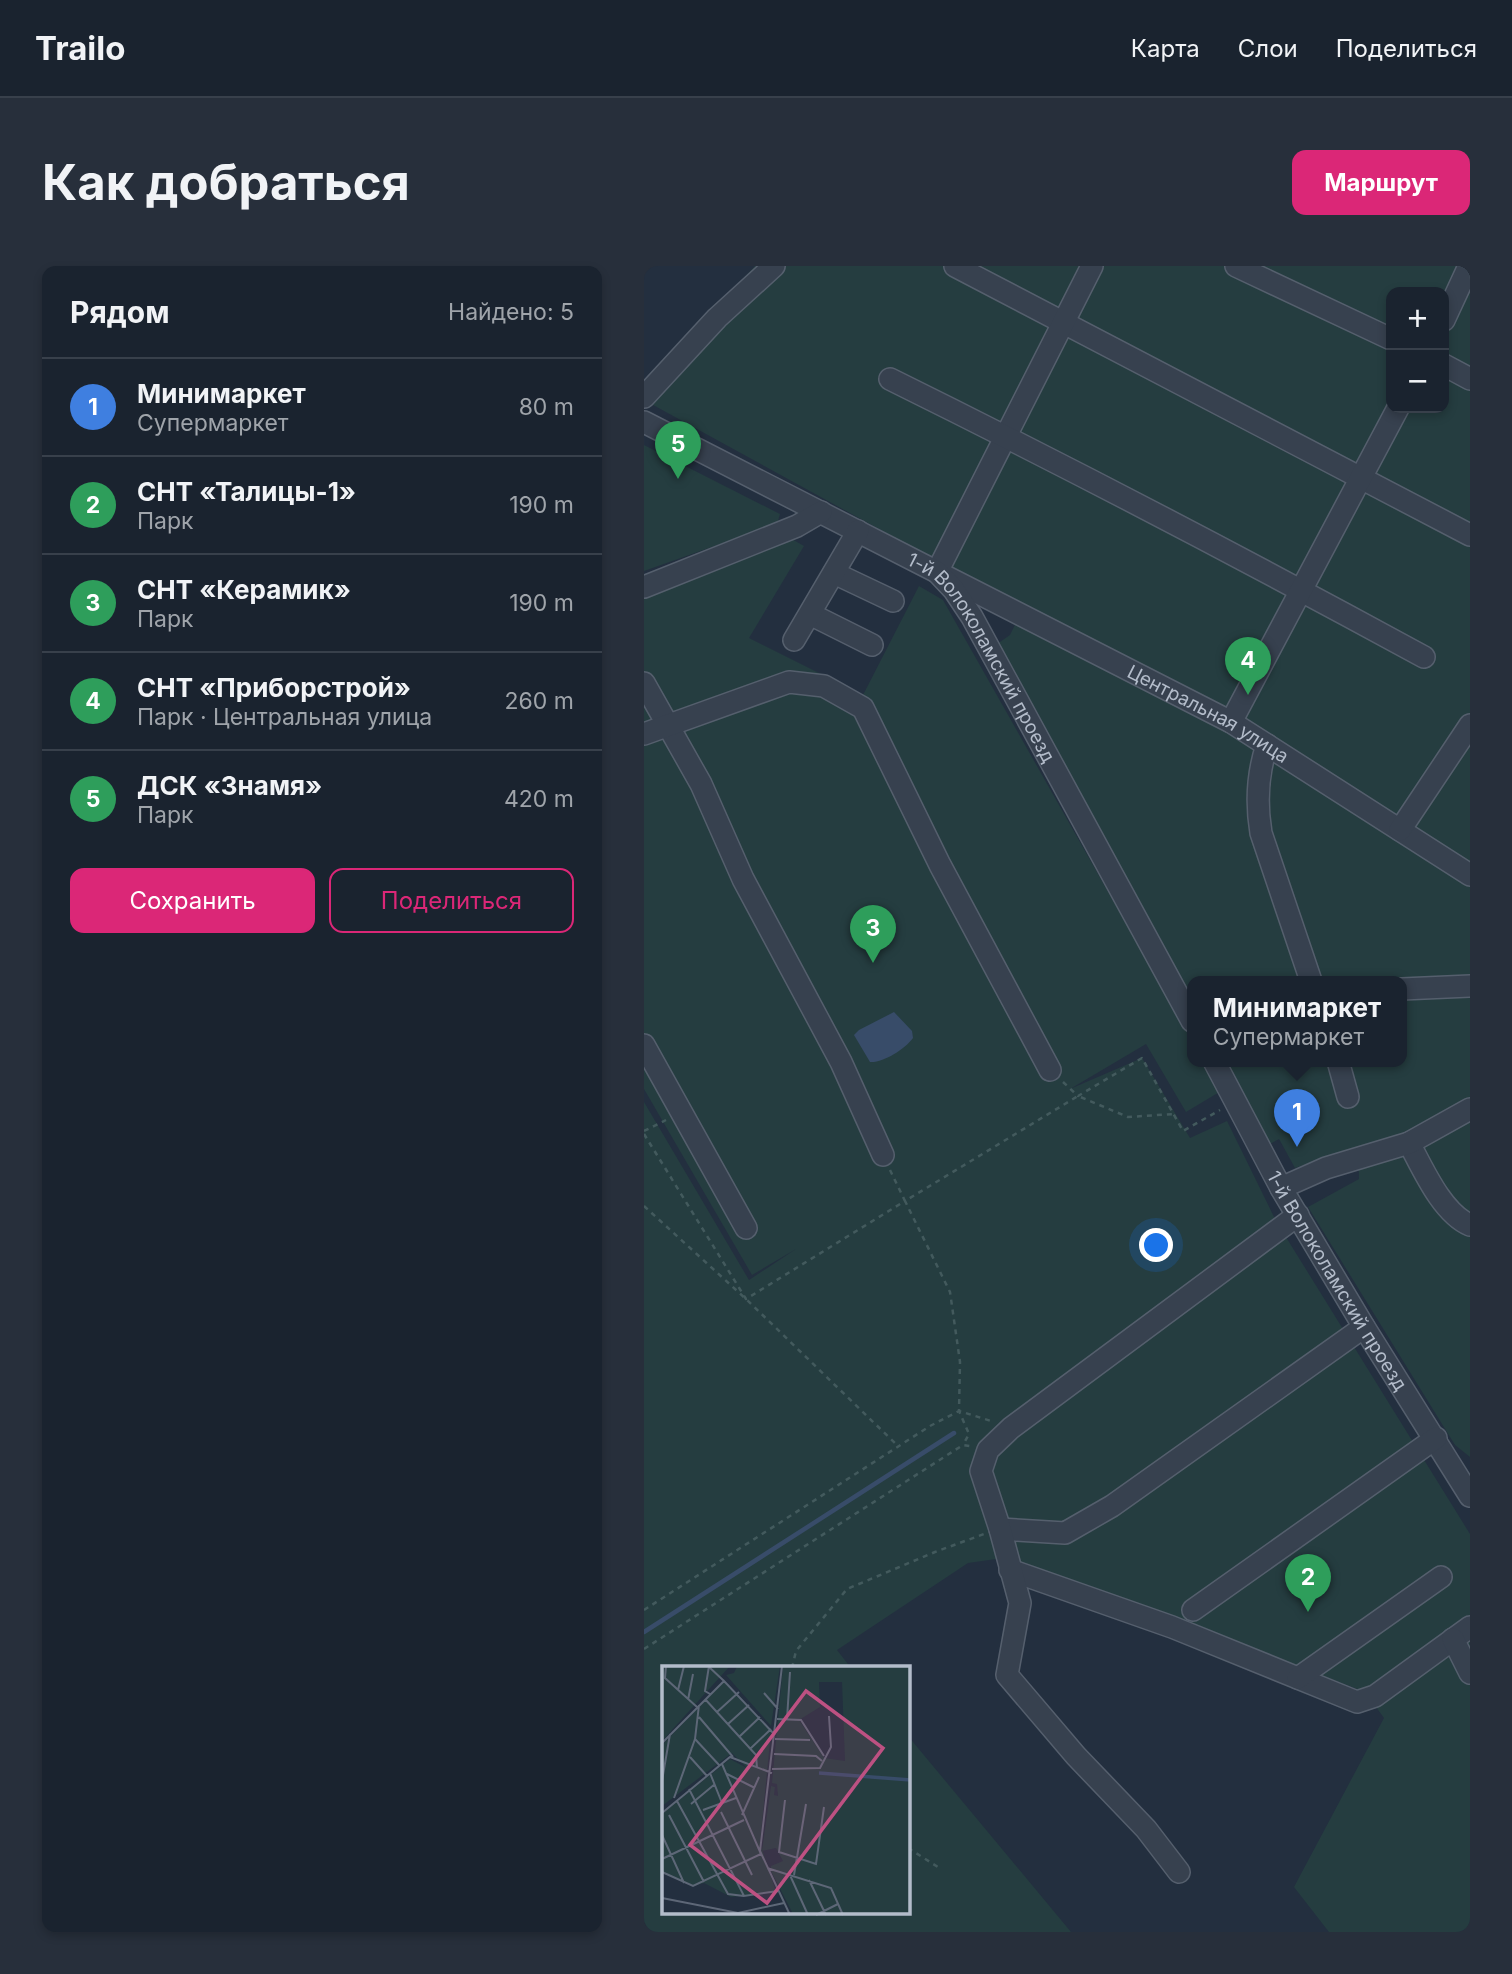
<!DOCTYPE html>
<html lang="ru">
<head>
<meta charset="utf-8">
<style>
	:root { --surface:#1a232f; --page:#272f3b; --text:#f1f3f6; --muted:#9fa4aa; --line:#38404b; --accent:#db2777 }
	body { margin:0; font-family:Inter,sans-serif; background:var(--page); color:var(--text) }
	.controls { position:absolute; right:21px; top:21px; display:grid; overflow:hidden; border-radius:14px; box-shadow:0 4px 10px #0003 }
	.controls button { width:63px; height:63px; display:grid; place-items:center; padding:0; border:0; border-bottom:2px solid var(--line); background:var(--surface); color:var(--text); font:35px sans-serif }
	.you { position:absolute; left:513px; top:980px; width:24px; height:24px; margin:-18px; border:5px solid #fff; border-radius:50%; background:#1a73e8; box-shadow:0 0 0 10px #1a73e833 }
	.badge { display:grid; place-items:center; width:46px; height:46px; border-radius:50%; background:var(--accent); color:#fff; font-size:23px; font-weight:700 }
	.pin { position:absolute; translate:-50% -58px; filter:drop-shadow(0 2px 4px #0008) }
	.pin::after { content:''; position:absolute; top:37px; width:24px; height:21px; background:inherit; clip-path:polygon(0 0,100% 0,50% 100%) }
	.popup { position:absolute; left:543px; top:710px; width:220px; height:91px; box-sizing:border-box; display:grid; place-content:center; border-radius:14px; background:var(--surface); filter:drop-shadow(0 2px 5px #0005); font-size:23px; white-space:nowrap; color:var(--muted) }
	.popup b { font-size:26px; color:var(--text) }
	.popup::after { content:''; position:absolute; left:50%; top:100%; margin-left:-14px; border:14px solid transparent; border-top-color:var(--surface) }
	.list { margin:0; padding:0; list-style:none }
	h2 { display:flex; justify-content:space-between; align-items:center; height:91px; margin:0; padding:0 28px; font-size:30px }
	h2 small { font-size:23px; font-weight:400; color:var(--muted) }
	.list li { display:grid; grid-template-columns:46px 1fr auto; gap:21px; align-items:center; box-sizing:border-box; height:98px; padding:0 28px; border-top:2px solid var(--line) }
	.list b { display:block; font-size:26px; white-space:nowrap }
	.list p { margin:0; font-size:23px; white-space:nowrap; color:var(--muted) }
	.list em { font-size:23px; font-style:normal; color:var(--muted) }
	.actions { display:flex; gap:14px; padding:21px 28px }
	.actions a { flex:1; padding:16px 0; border:2px solid var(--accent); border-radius:14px; text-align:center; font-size:24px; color:var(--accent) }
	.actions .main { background:var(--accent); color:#fff }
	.map { position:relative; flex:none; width:826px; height:1666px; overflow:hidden; border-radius:14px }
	header { display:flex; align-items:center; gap:42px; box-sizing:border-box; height:98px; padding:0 35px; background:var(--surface); border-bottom:2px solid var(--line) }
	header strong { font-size:33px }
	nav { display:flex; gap:38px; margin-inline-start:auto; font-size:24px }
	.intro { display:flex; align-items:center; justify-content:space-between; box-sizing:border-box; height:168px; padding:0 42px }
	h1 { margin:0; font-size:49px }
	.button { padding:18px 32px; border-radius:14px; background:var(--accent); color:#fff; font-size:24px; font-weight:700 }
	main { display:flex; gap:42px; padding:0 42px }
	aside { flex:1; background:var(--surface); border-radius:14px; box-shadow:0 4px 10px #0003 }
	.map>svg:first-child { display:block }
	.green { fill:#253d40; fill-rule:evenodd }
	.water { fill:#384c69 }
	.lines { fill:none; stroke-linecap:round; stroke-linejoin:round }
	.stream { stroke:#384c69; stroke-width:4.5 }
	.minor-casing { stroke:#555f6d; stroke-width:24 }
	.path { stroke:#435a5d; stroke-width:2.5; stroke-dasharray:5 5; stroke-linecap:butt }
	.minor { stroke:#37414f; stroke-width:21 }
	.labels { text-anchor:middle; stroke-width:5; stroke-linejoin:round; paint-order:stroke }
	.street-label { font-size:19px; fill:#b3bcca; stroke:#1c2634 }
	.inset-river { fill:none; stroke:#384c69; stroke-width:3.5 }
	.inset-road { fill:none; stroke:#5d6777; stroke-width:2 }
	.view { fill:#bd5182; fill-opacity:0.15; stroke:#bd5182; stroke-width:3.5 }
	.inset-edge { fill:none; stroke:#b3bcca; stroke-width:3.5 }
</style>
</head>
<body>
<header>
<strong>Trailo</strong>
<nav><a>Карта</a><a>Слои</a><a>Поделиться</a></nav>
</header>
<div class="intro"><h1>Как добраться</h1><a class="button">Маршрут</a></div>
<main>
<aside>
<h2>Рядом<small>Найдено: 5</small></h2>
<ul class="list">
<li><span class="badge" style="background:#3f7fe0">1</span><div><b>Минимаркет</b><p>Супермаркет</p></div><em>80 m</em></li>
<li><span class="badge" style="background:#2e9e5b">2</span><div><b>СНТ «Талицы-1»</b><p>Парк</p></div><em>190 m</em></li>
<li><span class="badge" style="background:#2e9e5b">3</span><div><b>СНТ «Керамик»</b><p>Парк</p></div><em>190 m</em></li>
<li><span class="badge" style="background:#2e9e5b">4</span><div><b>СНТ «Приборстрой»</b><p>Парк · Центральная улица</p></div><em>260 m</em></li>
<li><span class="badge" style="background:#2e9e5b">5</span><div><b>ДСК «Знамя»</b><p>Парк</p></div><em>420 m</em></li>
</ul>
<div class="actions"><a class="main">Сохранить</a><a>Поделиться</a></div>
</aside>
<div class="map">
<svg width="826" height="1666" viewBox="0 0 826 1666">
	<rect width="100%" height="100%" fill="#232f3f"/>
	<!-- green -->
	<g class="green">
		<path d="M111,0H826V1191L811,1179L664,941L715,913L714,881L651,902L635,873L626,878L581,795H758V715H548V733L411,480L353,378L366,369L379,342L0,134V118ZM747,26H800V142H747Z"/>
		<polygon points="0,179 136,248 133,258 0,305"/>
		<polygon points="146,272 160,280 105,372 219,429 275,320 299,334 548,774 548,795 560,795 577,825 542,846 502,778 426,823 498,792 546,872 583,855 632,955 826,1268 826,1666 685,1666 650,1621 740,1452 721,1426 651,1399 352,1293 324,1297 193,1384 207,1402 19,1402 19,1647 264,1647 264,1470 427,1666 0,1666 0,836 105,1014 152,983 108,1009 0,823 0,331"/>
	</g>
	<!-- water -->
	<path class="water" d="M250,746L268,765L269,772C261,783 239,797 226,796L210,769L215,764Z"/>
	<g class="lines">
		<!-- stream -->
		<polyline class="stream" points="0,1366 310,1167"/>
		<defs>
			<g id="minor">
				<polyline points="311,0 826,269"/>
				<path id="s1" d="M448,0L293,306L587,456L826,609"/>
				<polyline points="592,0 747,73"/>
				<polyline points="800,54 825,0"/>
				<polyline points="800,99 826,113"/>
				<path d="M246,113C426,202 604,295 780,391"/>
				<polyline points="0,131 73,52 130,0"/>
				<path id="s2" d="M0,156L293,306L310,324L328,351L548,755"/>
				<polyline points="190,307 249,335"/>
				<polyline points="0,321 153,260 177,246"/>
				<polyline points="166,348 228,379"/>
				<polyline points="150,374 214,265"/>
				<polyline points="0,417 57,518 99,613 197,796 239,889"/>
				<polyline points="587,456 754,142"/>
				<polyline points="0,468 145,416 180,420 219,442 296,599 406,804"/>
				<path d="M623,479C613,509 612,537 617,567L667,715"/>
				<polyline points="756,564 826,459"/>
				<polyline points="758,723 826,720"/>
				<polyline points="0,779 102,962"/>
				<path id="s3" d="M570,795L637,922L720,1061L826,1230"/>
				<polyline points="694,795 704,831"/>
				<path d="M765,877C779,903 798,947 826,959"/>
				<polyline points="637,922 682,902 765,877 826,843"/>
				<polyline points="356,1263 421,1267 468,1240 720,1061"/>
				<polyline points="366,1304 528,1361 713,1436 731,1430 826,1361"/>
				<polyline points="549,1344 792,1172"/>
				<polyline points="809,1373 826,1407"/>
				<polyline points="654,1412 797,1311"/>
				<polyline points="535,1606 502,1563 432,1490 363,1409 376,1337 356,1263 337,1205 344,1184 367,1162 654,949"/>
			</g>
		</defs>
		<!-- minor casing -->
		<use href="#minor" class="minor-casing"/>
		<!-- path -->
		<g class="path">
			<polyline points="419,816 434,830 498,792 539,865 576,844"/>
			<polyline points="0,865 22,854"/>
			<polyline points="0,868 102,1033 261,935 306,1026 316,1096 315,1145 325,1168 319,1179"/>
			<polyline points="246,904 261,935 434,830 484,851 530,848"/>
			<polyline points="0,940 102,1033 254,1180"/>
			<polyline points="0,1344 286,1160 315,1145 347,1155"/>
			<polyline points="0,1383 319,1179 326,1180"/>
			<polyline points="148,1402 152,1385 203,1323 291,1286 340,1268"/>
			<polyline points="264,1582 297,1603"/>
		</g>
		<!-- minor -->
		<use href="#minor" class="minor"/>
	</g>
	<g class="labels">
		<!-- street labels -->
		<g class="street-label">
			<text dy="7" stroke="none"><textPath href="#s2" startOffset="424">1-й Волоколамский проезд</textPath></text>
			<text dy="7" stroke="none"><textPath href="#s1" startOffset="649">Центральная улица</textPath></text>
			<text dy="7" stroke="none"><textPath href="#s3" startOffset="252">1-й Волоколамский проезд</textPath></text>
		</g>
	</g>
	<!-- overview -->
	<g transform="translate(18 1400)">
		<rect width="248" height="248" fill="#232f3f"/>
		<path d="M0,0H68L0,75ZM75,0H118L109,60L64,9L72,7ZM121,0H248V248H131L109,205V200L121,195L114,182L100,185L109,120L113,121L112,129L116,130L115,118L110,117ZM157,16H180L183,95L162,92L137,54L158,41ZM62,16L109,65L98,177L114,226L69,231L42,217L32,220L0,207V148L68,93L85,102L70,87L0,140V79Z" fill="#253d40" fill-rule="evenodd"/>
		<path class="inset-river" d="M157,107L249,114"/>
		<path class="inset-road" d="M4,0L3,12L35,41M46,0L62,15M47,0L43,25L48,28M120,0L98,185L128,249M16,24L22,0M102,27L116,43M43,33L94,89L95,102M26,34L31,8M55,46L77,26M37,51L71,91M115,53L139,54L162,90M125,53L128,6M66,58L87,39M77,71L98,51M33,73L58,100M113,73L148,74M0,77L62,15L113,69M88,83L109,63M112,88L154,90L160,95M28,91L45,110M110,103L158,102L169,81L167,50M48,107L60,137M65,108L93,122M0,115L8,68M27,123L82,230L116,225M12,132L33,73L37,39M123,134L117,186L154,198L162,141M15,135L66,228L82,230M29,138L53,118M41,144L74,132M59,146L90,209M0,147L68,91L110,107M7,149L42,216M80,149L97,111M0,169L22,217M0,193L82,154M105,202L169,222L181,249M0,206L31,220L99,188L60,98M127,207L146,249M132,209L144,138M147,214L164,249M0,232L76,247L122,237M154,249L176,238"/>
		<path class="view" d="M144,25L221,82L105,237L28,179Z"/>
		<rect width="248" height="248" class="inset-edge"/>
	</g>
</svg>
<div class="controls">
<button>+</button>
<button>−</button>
</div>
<div class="you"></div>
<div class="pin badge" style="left:653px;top:881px;background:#3f7fe0">1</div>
<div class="popup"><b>Минимаркет</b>Супермаркет</div>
<div class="pin badge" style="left:664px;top:1346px;background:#2e9e5b">2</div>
<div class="pin badge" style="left:229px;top:697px;background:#2e9e5b">3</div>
<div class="pin badge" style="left:604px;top:429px;background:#2e9e5b">4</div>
<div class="pin badge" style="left:34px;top:213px;background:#2e9e5b">5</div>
</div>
</main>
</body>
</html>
